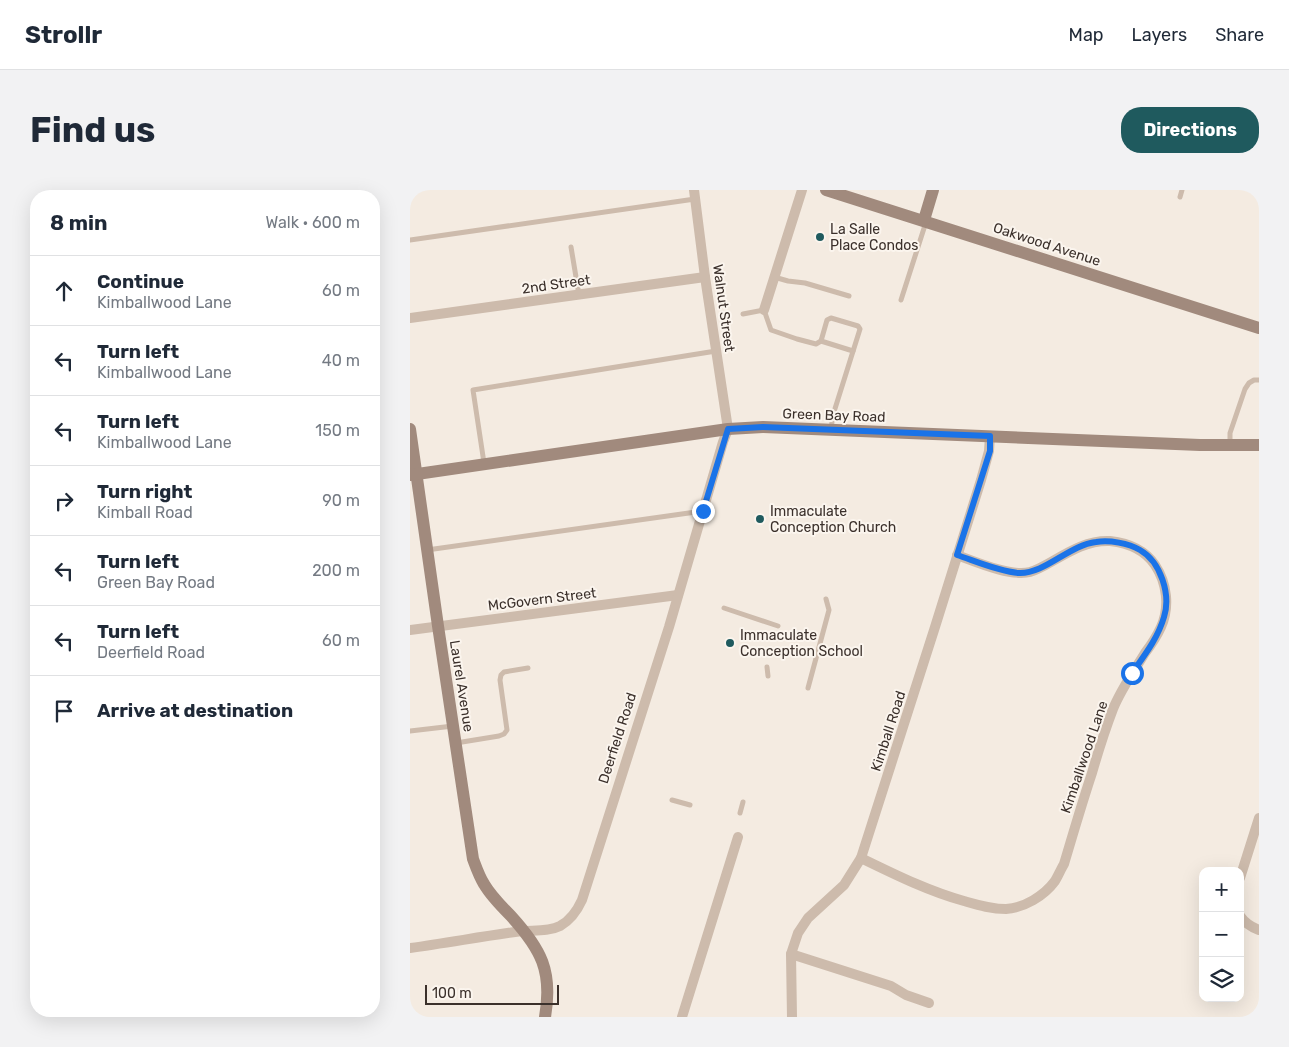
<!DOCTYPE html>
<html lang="en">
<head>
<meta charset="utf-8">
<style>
	:root { --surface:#fff; --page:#f2f2f3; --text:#1f2937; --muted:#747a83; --line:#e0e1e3; --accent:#1f5a5e }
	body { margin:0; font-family:Rubik,sans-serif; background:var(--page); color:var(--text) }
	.controls { position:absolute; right:15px; bottom:15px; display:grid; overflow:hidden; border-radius:10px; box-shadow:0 5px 20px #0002 }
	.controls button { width:45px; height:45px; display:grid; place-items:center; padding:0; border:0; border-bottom:1px solid var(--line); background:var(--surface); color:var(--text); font:25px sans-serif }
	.scale { position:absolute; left:15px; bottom:12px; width:134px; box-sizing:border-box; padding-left:5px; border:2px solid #3b302b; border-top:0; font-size:14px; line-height:18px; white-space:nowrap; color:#3b302b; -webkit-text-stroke:4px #fbf5ee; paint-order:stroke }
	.stop { position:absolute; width:15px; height:15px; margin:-11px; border:4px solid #1a73e8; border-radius:50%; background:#fff }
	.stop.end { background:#1a73e8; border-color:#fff; box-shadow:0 1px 5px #0008 }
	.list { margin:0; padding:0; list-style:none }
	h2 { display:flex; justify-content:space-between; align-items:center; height:65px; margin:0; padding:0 20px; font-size:21px }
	h2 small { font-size:16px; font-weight:400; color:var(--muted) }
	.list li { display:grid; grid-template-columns:32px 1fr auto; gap:15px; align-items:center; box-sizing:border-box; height:70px; padding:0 20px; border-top:1px solid var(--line) }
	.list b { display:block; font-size:19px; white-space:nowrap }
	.list p { margin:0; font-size:16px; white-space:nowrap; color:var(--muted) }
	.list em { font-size:16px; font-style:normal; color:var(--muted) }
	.icon { flex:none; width:28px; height:28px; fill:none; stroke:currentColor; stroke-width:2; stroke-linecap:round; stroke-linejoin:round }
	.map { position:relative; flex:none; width:849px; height:827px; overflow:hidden; border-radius:20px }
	header { display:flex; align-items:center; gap:30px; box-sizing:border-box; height:70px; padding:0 25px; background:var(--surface); border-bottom:1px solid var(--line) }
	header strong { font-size:24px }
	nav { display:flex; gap:28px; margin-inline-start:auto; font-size:18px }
	.intro { display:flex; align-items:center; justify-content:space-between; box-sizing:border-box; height:120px; padding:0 30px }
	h1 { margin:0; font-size:35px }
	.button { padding:12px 22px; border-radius:20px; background:var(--accent); color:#fff; font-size:18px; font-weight:700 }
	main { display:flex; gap:30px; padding:0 30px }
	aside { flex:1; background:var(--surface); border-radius:20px; box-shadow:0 5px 20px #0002 }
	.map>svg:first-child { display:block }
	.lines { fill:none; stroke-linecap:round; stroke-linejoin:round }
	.lane { stroke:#cdbbac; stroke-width:5 }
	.street { stroke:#cdbbac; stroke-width:10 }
	.secondary { stroke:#a18a7d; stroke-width:12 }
	.route { stroke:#1a73e8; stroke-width:6 }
	.poi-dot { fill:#1f5a5e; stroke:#fbf5ee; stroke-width:2 }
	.labels { text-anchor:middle; stroke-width:4; stroke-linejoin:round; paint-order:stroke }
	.poi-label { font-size:14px; fill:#3b302b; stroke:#fbf5ee; text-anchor:start }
	.street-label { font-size:14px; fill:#3b302b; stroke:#fbf5ee }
</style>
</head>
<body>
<header>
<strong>Strollr</strong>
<nav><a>Map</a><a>Layers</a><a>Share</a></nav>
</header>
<div class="intro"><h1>Find us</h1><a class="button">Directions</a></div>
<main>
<aside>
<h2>8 min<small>Walk · 600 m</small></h2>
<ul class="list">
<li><svg class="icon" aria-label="ahead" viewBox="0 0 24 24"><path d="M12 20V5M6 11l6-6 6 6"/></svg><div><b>Continue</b><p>Kimballwood Lane</p></div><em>60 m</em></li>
<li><svg class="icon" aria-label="left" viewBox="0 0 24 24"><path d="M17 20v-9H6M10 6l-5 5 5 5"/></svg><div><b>Turn left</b><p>Kimballwood Lane</p></div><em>40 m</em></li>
<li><svg class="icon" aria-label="left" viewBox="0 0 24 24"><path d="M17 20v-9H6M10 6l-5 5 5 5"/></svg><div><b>Turn left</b><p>Kimballwood Lane</p></div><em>150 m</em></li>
<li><svg class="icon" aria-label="right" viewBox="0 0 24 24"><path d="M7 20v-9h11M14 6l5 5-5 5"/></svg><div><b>Turn right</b><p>Kimball Road</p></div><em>90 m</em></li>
<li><svg class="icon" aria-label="left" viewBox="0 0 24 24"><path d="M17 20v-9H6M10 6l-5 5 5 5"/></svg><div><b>Turn left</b><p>Green Bay Road</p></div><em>200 m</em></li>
<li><svg class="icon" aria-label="left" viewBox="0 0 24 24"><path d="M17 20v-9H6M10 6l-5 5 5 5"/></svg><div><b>Turn left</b><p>Deerfield Road</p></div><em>60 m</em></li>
<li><svg class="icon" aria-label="arrive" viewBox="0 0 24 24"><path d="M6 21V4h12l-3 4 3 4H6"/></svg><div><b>Arrive at destination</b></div></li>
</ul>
</aside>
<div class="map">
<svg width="849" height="827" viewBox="0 0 849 827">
	<rect width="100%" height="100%" fill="#f4ebe1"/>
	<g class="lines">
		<!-- lane -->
		<g class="lane">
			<polyline points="770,7 772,0"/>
			<polyline points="0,50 285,9"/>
			<polyline points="161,57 169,105"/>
			<polyline points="364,87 378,91 395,93 439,106"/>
			<polyline points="491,110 516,32"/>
			<polyline points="333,124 354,120 361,140 387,149 406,154 411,151 417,130 421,128 448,136 450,139 423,225 421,239"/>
			<polyline points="411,151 443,161"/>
			<polyline points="820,254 820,243 835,199 839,193 844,190 849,190"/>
			<polyline points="74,273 63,200 306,161"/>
			<polyline points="17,360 293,321"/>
			<polyline points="314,418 368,436"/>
			<polyline points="357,477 358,486"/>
			<polyline points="398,498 419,420 416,409"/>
			<polyline points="0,541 43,536"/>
			<polyline points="46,553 89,546 94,544 97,540 90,490 91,485 94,482 118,478"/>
			<polyline points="262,610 280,615"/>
			<polyline points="330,623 333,612"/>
		</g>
		<!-- street -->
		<g class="street">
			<polyline points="354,120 392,0"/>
			<polyline points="0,128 295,87"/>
			<polyline points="0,440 268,405"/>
			<path d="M451,668C484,684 518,701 554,711C568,715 581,719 596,719C614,718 634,706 645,691C648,686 651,679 654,674C663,644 672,613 682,583C688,562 695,540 703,519C711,499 724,481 735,463C741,455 747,446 751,437C760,417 757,393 745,375C735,360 718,353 700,351C678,350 660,361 641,372C634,376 627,380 620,382C601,387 566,372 547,365"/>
			<polyline points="830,688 849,628"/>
			<path d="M830,726C835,733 841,737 849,740"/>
			<path d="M0,758C37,753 74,746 112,741C124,740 138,742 150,736C161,730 167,721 172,710L259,437L313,252L318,239L295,87L284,0"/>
			<polyline points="381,764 481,796 496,805 519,813"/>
			<polyline points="272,827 328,647"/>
			<polyline points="382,827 381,764 388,743 398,728 434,695 451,668 525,437 571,290 579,261 580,246"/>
		</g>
		<!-- secondary -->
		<g class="secondary">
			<polyline points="416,0 849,138"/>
			<polyline points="514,30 523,0"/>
			<path d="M0,239L28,436L63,669C66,677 69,686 74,694C81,706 91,716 101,726C131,759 143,781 135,827"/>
			<polyline points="0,285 318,239 353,237 790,255 849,255"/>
		</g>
	</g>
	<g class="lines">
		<!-- route -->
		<path class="route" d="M293,321L318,239L353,237L580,246V261L547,365C565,371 590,382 609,383C635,384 659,355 686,352C700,350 718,353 730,360C751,372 761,405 754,427C748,448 734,466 722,483"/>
	</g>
	<!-- markers -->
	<g class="poi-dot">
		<circle cx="410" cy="47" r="5"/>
		<circle cx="350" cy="329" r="5"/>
		<circle cx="320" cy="453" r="5"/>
	</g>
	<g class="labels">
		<!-- poi labels -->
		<g class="poi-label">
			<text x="420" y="44">La Salle<tspan x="420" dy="16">Place Condos</tspan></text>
			<text x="360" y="326">Immaculate<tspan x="360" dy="16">Conception Church</tspan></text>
			<text x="330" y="450">Immaculate<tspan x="330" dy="16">Conception School</tspan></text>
		</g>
		<!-- street labels -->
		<g class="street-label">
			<text transform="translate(637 54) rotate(18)" y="5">Oakwood Avenue</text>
			<text transform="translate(146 94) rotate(-8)" y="5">2nd Street</text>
			<text transform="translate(314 118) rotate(82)" y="5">Walnut Street</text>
			<text transform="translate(424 225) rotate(2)" y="5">Green Bay Road</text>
			<text transform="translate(132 409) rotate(-7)" y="5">McGovern Street</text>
			<text transform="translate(52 496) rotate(81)" y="5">Laurel Avenue</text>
			<text transform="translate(478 541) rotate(-72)" y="5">Kimball Road</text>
			<text transform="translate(207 548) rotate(-72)" y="5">Deerfield Road</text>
			<text transform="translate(674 567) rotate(-71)" y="5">Kimballwood Lane</text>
		</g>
	</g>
</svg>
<div class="controls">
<button>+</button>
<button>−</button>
<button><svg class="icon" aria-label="layers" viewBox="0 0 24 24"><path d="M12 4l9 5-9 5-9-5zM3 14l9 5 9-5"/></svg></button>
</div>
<div class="scale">100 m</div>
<div class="stop" style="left:722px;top:483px"></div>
<div class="stop end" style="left:293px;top:321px"></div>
</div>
</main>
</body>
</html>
